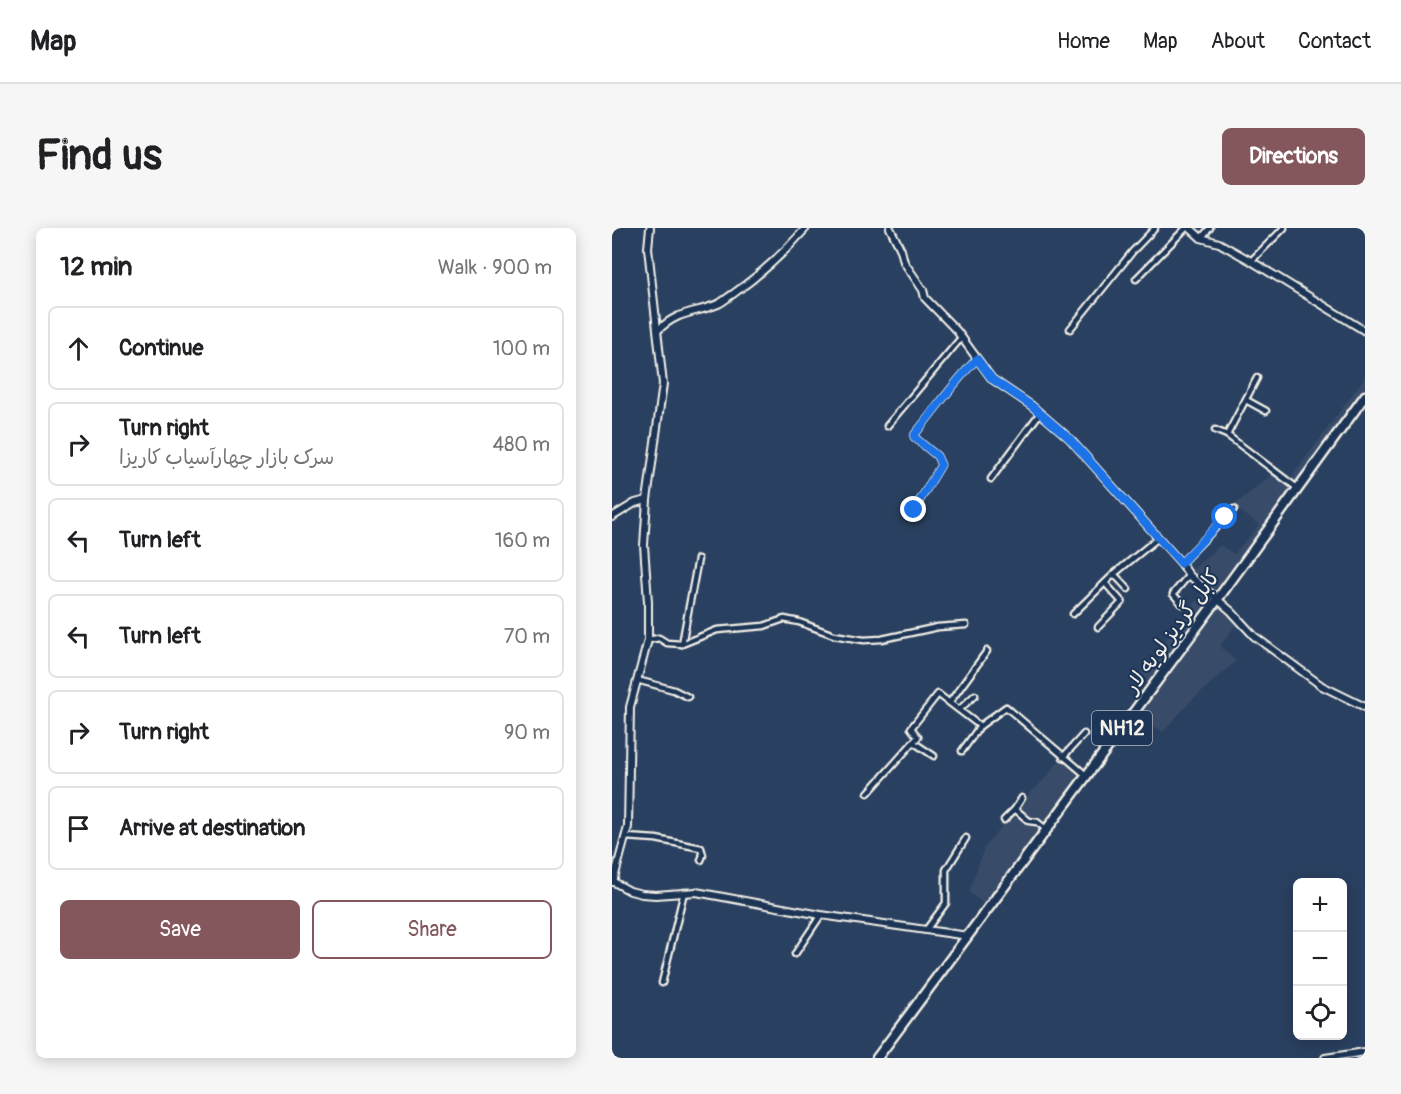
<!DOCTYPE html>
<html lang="en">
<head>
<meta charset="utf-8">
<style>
	:root { --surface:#fff; --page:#f6f6f6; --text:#202124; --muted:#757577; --line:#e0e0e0; --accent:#84575d }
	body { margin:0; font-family:Pangolin,"Playpen Sans Arabic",sans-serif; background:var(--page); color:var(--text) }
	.controls { position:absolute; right:18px; bottom:18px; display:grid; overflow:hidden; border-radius:9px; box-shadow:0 3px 15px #0003 }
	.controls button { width:54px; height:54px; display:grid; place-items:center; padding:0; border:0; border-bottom:2px solid var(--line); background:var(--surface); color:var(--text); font:30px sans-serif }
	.stop { position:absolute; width:18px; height:18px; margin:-14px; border:4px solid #1a73e8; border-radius:50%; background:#fff }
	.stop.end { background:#1a73e8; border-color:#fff; box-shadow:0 2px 6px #0008 }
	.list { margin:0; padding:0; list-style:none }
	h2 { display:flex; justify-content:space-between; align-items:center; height:78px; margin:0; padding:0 24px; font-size:26px }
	h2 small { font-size:20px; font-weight:400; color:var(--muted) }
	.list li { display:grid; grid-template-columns:39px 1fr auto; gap:18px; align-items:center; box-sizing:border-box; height:84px; margin:0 12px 12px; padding:0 12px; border:2px solid var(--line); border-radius:9px }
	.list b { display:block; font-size:22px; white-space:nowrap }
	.list p { margin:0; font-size:20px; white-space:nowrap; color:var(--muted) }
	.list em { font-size:20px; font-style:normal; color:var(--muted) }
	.actions { display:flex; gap:12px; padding:18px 24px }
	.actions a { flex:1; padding:14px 0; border:2px solid var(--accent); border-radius:9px; text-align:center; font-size:21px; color:var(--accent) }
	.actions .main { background:var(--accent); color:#fff }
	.icon { flex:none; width:33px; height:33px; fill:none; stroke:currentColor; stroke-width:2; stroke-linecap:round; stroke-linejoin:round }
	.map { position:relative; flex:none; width:753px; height:830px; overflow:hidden; border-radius:9px }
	header { display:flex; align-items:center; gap:36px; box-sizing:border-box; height:84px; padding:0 30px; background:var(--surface); border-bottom:2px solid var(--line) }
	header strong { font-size:28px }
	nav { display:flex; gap:33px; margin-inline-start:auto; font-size:21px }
	.intro { display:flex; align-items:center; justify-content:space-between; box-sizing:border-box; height:144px; padding:0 36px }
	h1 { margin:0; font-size:42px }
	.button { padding:15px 27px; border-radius:9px; background:var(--accent); color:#fff; font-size:21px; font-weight:700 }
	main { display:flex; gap:36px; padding:0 36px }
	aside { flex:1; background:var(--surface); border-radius:9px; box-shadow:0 3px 15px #0003 }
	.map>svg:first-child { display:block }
	.built { fill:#374c69 }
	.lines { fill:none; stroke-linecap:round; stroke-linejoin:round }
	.street-casing { stroke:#f4f1e8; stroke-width:9 }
	.secondary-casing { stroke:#f4f1e8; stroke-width:10 }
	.highway-casing { stroke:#f4f1e8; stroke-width:13 }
	.street { stroke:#1d3557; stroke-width:4.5 }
	.secondary { stroke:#1d3557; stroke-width:6 }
	.highway { stroke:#1d3557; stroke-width:8 }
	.route { stroke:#1a73e8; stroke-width:8 }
	.labels { text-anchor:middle; stroke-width:4.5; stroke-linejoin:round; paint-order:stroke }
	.shield { fill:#1d3557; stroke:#b4b9bc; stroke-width:1.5 }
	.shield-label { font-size:20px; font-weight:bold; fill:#f4f1e8 }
	.street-label { font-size:21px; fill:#f4f1e8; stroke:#1d3557 }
</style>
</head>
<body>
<header>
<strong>Map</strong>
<nav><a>Home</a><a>Map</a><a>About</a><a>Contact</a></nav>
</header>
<div class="intro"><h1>Find us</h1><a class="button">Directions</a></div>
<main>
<aside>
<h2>12 min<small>Walk · 900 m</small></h2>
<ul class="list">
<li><svg class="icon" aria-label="ahead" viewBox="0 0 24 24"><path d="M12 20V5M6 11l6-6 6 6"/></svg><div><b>Continue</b></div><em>100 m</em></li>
<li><svg class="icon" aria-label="right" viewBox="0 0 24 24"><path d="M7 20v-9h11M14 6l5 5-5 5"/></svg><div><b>Turn right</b><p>سرک بازار چهارآسیاب کاریزا</p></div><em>480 m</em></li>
<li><svg class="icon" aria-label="left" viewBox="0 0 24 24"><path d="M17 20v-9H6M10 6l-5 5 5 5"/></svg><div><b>Turn left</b></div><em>160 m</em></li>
<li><svg class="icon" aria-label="left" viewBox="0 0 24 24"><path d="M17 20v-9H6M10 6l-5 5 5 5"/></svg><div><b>Turn left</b></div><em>70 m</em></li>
<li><svg class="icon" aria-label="right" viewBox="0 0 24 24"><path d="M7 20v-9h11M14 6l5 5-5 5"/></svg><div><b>Turn right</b></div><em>90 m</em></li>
<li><svg class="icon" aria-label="arrive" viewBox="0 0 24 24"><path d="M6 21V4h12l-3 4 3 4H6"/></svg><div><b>Arrive at destination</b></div></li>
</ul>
<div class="actions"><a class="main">Save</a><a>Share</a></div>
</aside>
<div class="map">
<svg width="753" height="830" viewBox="0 0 753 830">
	<rect width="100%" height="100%" fill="#2a4060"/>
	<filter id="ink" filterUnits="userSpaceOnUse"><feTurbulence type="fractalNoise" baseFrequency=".0167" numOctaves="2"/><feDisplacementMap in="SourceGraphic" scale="12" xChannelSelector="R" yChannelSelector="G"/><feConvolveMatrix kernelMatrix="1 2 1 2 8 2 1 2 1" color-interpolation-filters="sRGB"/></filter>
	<g filter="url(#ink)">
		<!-- built -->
		<g class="built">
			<polygon points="753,145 753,163 541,456 527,446 592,363 577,345 608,317 622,326 647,297 621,278 663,244 677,253 750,153"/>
			<polygon points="608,373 628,391 608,418 624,433 579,473 551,504 525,486"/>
			<polygon points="450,529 475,546 375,679 357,664 372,620 412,571 432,552"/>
		</g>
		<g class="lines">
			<defs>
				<g id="street">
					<polyline points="589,10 598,0"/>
					<polyline points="639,33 672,0"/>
					<polyline points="524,51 574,0"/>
					<polyline points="458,101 521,23 543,0"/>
					<polyline points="634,172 654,183"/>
					<polyline points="275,198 349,110"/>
					<polyline points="603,202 615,207 685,260"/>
					<polyline points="615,207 645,150"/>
					<polyline points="379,251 428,185"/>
					<path d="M302,282L329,237L325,228L302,209L303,206C324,181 342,154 365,131"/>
					<polyline points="569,335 622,281"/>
					<polyline points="502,346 516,361"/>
					<polyline points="570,376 561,366 577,347"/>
					<polyline points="461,386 502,346 546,310"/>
					<polyline points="486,399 510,374 493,355"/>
					<polyline points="36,412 47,410 55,415 70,416 105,402 152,398 172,391 187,394 222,407 252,412 270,411 326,399 354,397"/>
					<polyline points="70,416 86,331"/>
					<polyline points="25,452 62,462 76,469"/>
					<polyline points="338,474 375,423"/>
					<polyline points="348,481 363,467"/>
					<polyline points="301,514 322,528"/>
					<polyline points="350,523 368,498 394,479 475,548"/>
					<polyline points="451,529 472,506"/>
					<polyline points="256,565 306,509 299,500 326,466 368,498"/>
					<polyline points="403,581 417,593 425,594 435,602"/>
					<polyline points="392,592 403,581 410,570"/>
					<polyline points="13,609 44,611 89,620 91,627 89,632"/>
					<polyline points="314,702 334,675 334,642 354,610"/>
					<polyline points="183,726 209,687"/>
					<polyline points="50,755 72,664"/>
				</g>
				<g id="secondary">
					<polyline points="278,0 289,22 292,34 311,62 313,70 345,103 380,151 420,178 457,210 569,335 577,347 619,383 642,408 710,458 753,479"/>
					<polyline points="578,0 589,10 607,15 639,33 753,103"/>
					<path d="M46,102C68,82 81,86 106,76C111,74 116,69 121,66C148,47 172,25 194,0"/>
					<polyline points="0,289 23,275 35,272 51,156 36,20 38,0"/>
					<polyline points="0,653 18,663 30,666 44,667 84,664 209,687 356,708"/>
					<polyline points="1,654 16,599 18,479 36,412 36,374 32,317 35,272"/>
					<polyline points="713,830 753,824"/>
				</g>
				<polyline id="highway" points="265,830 605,372 753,168"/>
			</defs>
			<!-- street casing -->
			<use href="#street" class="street-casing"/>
			<!-- secondary casing -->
			<use href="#secondary" class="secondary-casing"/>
			<!-- highway casing -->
			<use href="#highway" class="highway-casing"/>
			<!-- street -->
			<use href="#street" class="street"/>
			<!-- secondary -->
			<use href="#secondary" class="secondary"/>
			<!-- highway -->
			<use href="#highway" class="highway"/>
		</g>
	</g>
	<g class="lines" filter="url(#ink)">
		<!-- route -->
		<path class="route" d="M302,282L329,237L325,228L302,209L303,206C324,181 342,154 365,131L380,151L420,178L457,210L569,335L613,289"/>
	</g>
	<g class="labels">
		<!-- shield labels -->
		<rect class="shield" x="480" y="483" width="60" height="34" rx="4.5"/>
		<g class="shield-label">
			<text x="510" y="507">NH12</text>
		</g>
		<!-- street labels -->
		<g class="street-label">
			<text transform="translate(560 403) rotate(-54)" y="7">کابل گردیز لویه لار</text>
		</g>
	</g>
</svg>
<div class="controls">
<button>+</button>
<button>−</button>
<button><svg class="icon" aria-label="locate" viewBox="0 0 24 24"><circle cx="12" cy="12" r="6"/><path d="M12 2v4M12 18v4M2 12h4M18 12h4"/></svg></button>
</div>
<div class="stop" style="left:613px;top:289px"></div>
<div class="stop end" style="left:302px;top:282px"></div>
</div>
</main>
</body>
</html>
